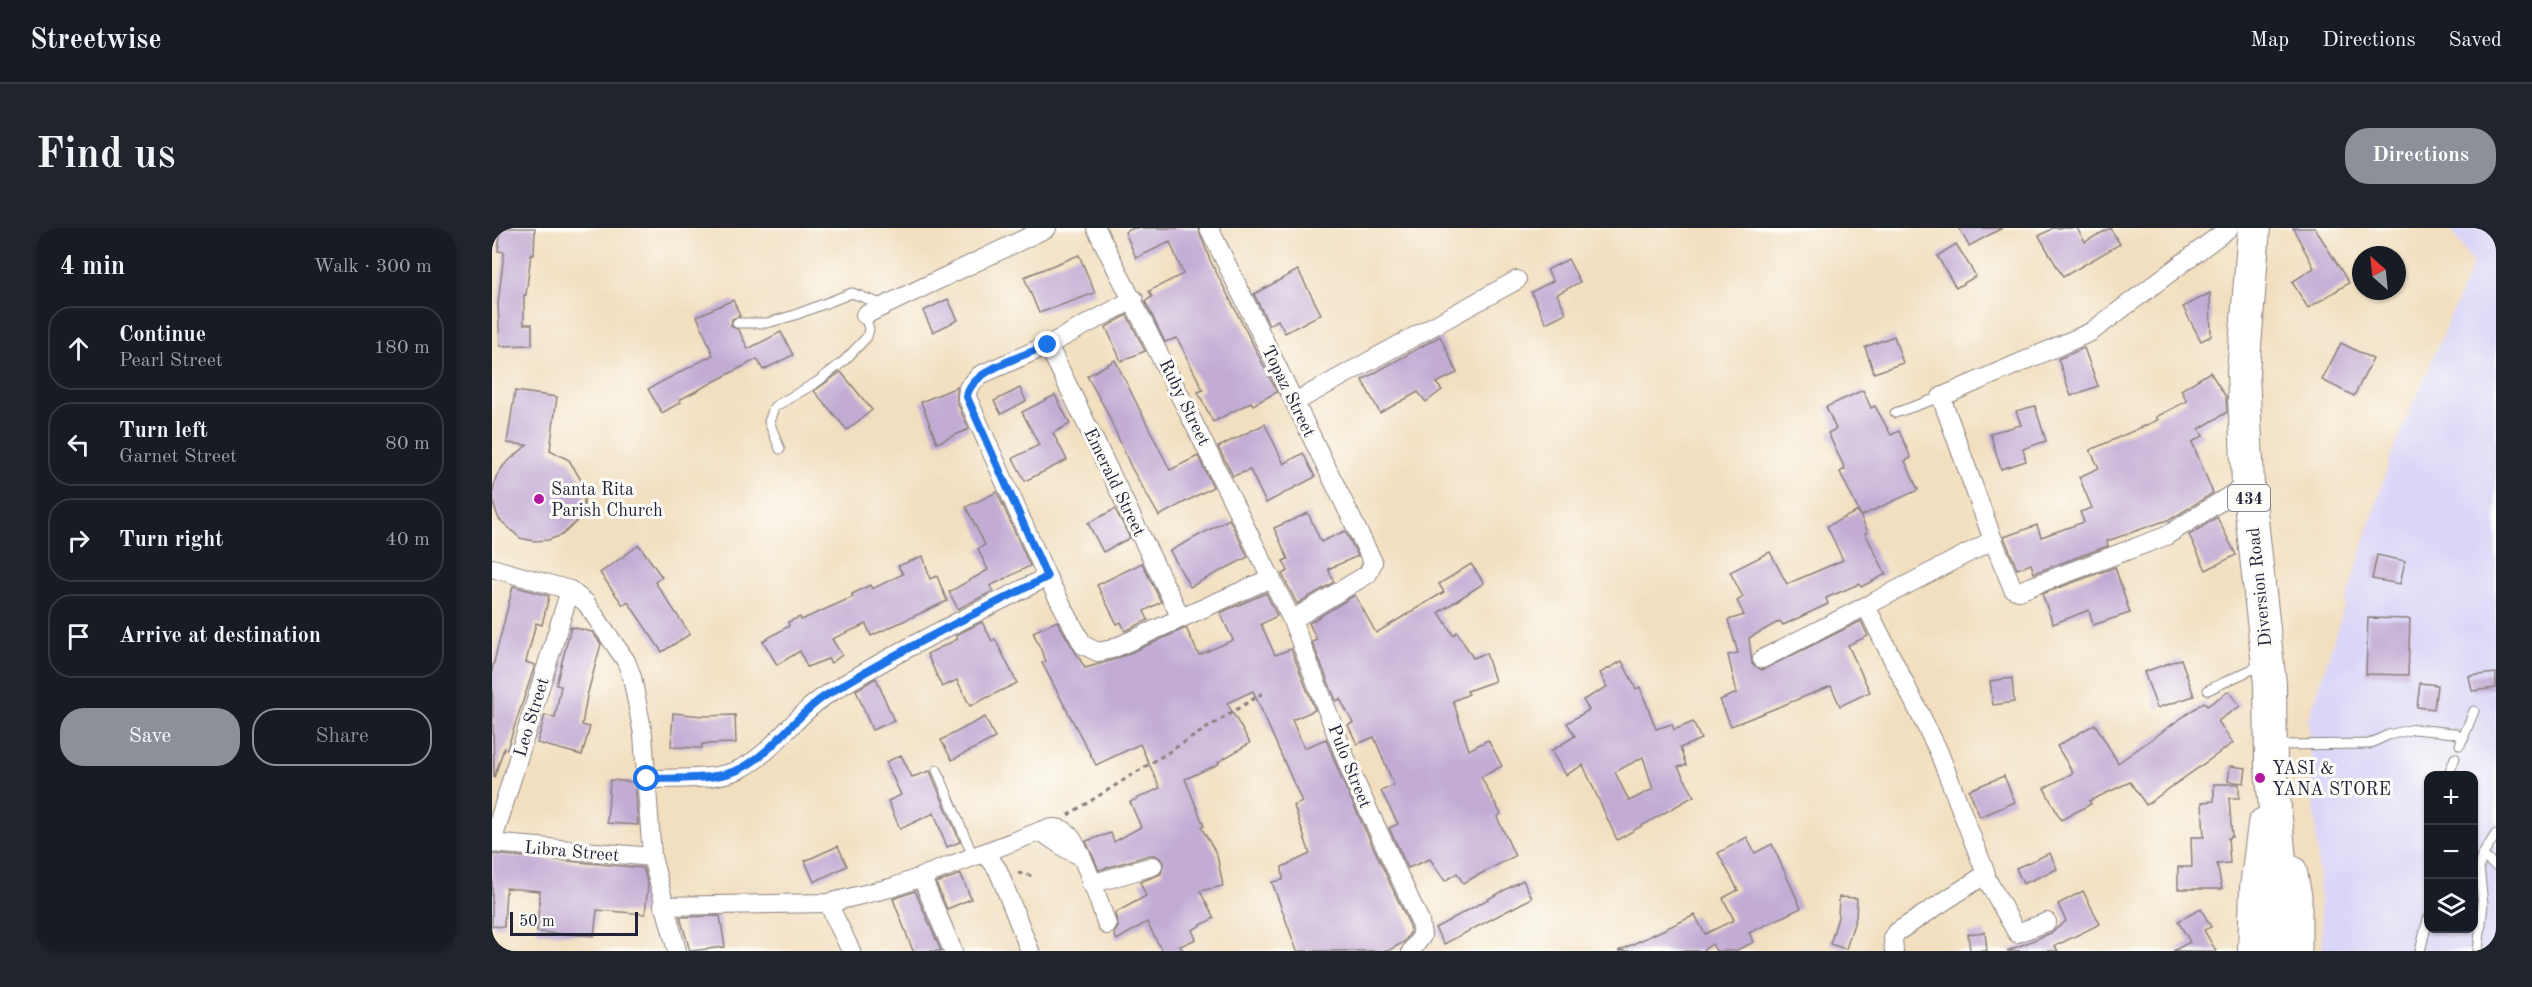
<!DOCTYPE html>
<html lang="en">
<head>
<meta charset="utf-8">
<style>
	:root { --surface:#171b24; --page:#20242c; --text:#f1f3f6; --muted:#9ea1a6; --line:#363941; --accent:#8c9099 }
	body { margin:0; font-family:"Old Standard TT",serif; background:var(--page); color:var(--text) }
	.controls { position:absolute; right:18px; bottom:18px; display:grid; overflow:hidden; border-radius:12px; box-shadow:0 2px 4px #0004 }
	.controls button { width:54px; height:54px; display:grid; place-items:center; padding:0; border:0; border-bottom:2px solid var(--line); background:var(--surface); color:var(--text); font:30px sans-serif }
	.compass { position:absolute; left:1860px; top:18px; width:54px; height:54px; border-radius:50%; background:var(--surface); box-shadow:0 2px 4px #0004; rotate:333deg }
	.scale { position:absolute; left:18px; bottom:15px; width:128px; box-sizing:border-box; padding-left:6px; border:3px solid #22223b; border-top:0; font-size:16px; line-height:21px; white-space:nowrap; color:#22223b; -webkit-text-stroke:4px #fdfcf7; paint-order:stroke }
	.stop { position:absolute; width:18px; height:18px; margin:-14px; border:4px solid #1a73e8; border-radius:50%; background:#fff }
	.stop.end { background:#1a73e8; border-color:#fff; box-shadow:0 2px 6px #0008 }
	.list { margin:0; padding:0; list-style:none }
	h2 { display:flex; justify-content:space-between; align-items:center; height:78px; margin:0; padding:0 24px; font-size:26px }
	h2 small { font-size:20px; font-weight:400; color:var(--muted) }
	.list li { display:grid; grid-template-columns:39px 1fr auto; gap:18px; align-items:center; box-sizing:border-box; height:84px; margin:0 12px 12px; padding:0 12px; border:2px solid var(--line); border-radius:24px }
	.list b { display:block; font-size:22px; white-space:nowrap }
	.list p { margin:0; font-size:20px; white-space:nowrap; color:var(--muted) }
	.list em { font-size:20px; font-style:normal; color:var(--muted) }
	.actions { display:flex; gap:12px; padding:18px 24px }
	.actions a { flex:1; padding:14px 0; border:2px solid var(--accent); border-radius:24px; text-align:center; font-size:21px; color:var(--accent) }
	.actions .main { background:var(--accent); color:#fff }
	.icon { flex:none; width:33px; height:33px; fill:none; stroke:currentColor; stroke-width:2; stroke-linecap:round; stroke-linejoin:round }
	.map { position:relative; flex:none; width:2004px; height:723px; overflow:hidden; border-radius:24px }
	header { display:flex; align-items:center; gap:36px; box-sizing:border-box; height:84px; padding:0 30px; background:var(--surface); border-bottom:2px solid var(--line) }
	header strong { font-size:28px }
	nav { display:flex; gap:33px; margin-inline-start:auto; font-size:21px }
	.intro { display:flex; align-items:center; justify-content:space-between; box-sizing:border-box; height:144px; padding:0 36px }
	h1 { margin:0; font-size:42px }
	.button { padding:15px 27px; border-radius:24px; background:var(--accent); color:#fff; font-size:21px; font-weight:700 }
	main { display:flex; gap:36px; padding:0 36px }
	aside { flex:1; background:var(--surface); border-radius:24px; box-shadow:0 2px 4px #0004 }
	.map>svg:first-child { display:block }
	.built { fill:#dad6f7; fill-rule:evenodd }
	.building { fill:#c2acd4; fill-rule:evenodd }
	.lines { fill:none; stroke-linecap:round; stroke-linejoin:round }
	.lane-casing { stroke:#8a807e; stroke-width:11 }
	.street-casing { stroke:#8a807e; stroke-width:20 }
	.primary-casing { stroke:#8a807e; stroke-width:29 }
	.highway-casing { stroke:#8a807e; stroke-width:34 }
	.path { stroke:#8a807e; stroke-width:3; stroke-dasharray:4.5 4.5; stroke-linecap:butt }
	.lane { stroke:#fff; stroke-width:9 }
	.street { stroke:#fff; stroke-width:18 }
	.primary { stroke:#fff; stroke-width:27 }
	.highway { stroke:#fff; stroke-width:32 }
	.route { stroke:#1a73e8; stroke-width:8 }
	.poi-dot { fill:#b5179e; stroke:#fdfcf7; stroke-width:2 }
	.labels { text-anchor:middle; stroke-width:6; stroke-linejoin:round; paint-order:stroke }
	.shield { fill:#fdfcf7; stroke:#646373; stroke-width:1.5 }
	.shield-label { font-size:16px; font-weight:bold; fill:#22223b }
	.street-label { font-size:18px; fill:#22223b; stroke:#fdfcf7 }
	.poi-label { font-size:18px; fill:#22223b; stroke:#fdfcf7; text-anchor:start }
</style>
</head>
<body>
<header>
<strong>Streetwise</strong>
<nav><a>Map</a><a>Directions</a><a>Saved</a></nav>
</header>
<div class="intro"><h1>Find us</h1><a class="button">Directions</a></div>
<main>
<aside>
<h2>4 min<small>Walk · 300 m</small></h2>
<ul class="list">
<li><svg class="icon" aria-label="ahead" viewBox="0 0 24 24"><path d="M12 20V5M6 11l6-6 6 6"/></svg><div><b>Continue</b><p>Pearl Street</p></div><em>180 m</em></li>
<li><svg class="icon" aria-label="left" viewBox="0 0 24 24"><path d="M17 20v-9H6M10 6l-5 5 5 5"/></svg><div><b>Turn left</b><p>Garnet Street</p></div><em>80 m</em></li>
<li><svg class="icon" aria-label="right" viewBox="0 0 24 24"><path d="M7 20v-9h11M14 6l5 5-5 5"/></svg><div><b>Turn right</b></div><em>40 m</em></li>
<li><svg class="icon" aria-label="arrive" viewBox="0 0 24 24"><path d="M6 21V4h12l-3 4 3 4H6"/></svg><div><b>Arrive at destination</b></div></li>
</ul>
<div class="actions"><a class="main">Save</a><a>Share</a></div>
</aside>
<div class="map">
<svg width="2004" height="723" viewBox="0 0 2004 723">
	<rect width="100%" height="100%" fill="#fdfcf7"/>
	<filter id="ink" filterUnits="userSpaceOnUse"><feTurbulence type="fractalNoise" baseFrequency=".0167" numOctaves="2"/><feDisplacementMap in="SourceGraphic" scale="12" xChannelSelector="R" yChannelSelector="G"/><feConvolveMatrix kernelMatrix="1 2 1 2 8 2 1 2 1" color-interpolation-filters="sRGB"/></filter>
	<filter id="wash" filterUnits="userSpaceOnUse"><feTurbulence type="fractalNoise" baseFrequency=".008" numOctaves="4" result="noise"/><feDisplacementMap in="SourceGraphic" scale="24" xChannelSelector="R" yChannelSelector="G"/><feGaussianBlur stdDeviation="1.35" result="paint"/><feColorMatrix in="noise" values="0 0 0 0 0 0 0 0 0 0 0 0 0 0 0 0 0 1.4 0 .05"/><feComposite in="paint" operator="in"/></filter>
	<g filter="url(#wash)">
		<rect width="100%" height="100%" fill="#f2dfc0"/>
		<!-- built -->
		<path class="built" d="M1958,0H2004V723H1831L1817,491L1900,225L1981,36ZM1936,548H1982V700H1936Z"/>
		<g id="blocks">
			<!-- building -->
			<g class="building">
				<polygon points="9,0 43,0 42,27 39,26 34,67 32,67 32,96 40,96 40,117 8,118 6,76 12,24 6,23"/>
				<polygon points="642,0 706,0 718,32 785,164 761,177 759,174 721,194 706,164 711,162 685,110 673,114 653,73 660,69 657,63 691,46 678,14 644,30 633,4"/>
				<polygon points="1467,0 1510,0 1477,18"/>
				<polygon points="1561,0 1585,0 1593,14 1618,0 1628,16 1571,49 1547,8"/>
				<polygon points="1801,0 1823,0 1857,55 1816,80 1800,54 1822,40"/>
				<polygon points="1464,16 1484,48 1464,60 1445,28"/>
				<polygon points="587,27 603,65 547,85 532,49"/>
				<polygon points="1076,31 1088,54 1065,66 1074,85 1054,95 1039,64 1061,53 1055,42"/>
				<polygon points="806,42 829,86 793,105 786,92 777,97 762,66"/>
				<polygon points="1718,65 1719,108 1709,113 1691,79"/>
				<polygon points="456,71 466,92 441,104 431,83"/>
				<polygon points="241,72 248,88 240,91 239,98 247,102 256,121 289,104 301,127 271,142 265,131 187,172 189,174 170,185 156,161 221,127 205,88"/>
				<polygon points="635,87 653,123 629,133 614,99"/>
				<polygon points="948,108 965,145 944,155 950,162 934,174 926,164 888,185 870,152"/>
				<polygon points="1402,108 1411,135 1382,145 1373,119"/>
				<polygon points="1849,115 1881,131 1862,168 1830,152"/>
				<polygon points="1592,120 1606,158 1579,168 1566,131"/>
				<polygon points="623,132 678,242 706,228 721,259 667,288 639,239 614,182 595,148"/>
				<polygon points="349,144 380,182 355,202 322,163"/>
				<polygon points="1718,144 1734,169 1735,184 1707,201 1711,208 1700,214 1721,265 1681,290 1615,313 1616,318 1542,345 1539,336 1525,341 1512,309 1545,297 1549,309 1592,294 1588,284 1600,280 1587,249 1607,240 1598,222 1666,192 1664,189 1695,173 1689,162"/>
				<polygon points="465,159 465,174 477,201 445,215 429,174"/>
				<polygon points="528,160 534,173 509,186 502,173"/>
				<polygon points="1371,162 1379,180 1383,178 1399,207 1407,203 1419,230 1413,233 1426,262 1369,288 1348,244 1353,241 1336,205 1344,201 1334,179"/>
				<polygon points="23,163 65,169 58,222 77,232 92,257 92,276 84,294 70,307 56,312 42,313 28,310 7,291 2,278 1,263 4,249 12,237 35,217 15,215"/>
				<polygon points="563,167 578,196 561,205 575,232 533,253 521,230 547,217 530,184"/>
				<polygon points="1543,178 1554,213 1531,221 1534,233 1509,241 1498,205 1529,197 1524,183"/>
				<polygon points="773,196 792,236 811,225 823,249 774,275 758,242 741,248 726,219"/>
				<polygon points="505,264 538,338 498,358 501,363 466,381 457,364 496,342 486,321 493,317 474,279"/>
				<polygon points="623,281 638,310 611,324 596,295"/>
				<polygon points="1366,283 1376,304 1373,305 1394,346 1369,359 1367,356 1334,370 1336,376 1291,397 1288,393 1257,410 1260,436 1270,442 1369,393 1376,408 1356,417 1378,464 1348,478 1339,458 1239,498 1228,472 1245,465 1236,427 1246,425 1236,392 1252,387 1245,373 1251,369 1238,344 1278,324 1295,356 1351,332 1335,298"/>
				<polygon points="816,285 829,314 853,303 866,328 836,341 842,354 805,376 790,346 796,343 791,333 796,331 782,300"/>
				<polygon points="1725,289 1744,327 1714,342 1697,307"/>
				<polygon points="737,291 756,329 698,359 678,323"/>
				<polygon points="147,317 170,349 163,354 198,406 170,424 136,374 131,377 108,345"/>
				<polygon points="1885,327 1913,333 1908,356 1880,351"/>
				<polygon points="431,328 438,351 445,348 455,373 379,408 374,396 340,411 350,427 339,435 336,431 315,439 308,423 285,437 271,413 297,398 296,394 308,389 309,392 361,369 360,366 378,357 380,361 411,346 406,338"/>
				<polygon points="650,335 669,374 652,383 656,392 633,403 629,394 625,396 605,357"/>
				<polygon points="979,336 992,355 947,384 961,407 965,404 981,430 994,425 1003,453 975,463 977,466 961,473 977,522 996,512 1010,538 989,549 1009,586 1005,589 1023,628 971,655 965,645 953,653 938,631 916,640 897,600 906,596 889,563 902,557 882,509 865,516 856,497 861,495 848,471 844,473 820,414 825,412 817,395 863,367 884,405 952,364 947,356"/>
				<polygon points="1623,339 1638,385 1601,397 1597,382 1561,396 1550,366"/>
				<polygon points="21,358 57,368 50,397 44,395 34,434 43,437 15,521 12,520 2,550 0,442"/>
				<polygon points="774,365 785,388 769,396 783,427 799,421 823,482 800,492 812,520 834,511 851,554 917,696 918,705 912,714 896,723 805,723 780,654 791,652 790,639 818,626 802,578 810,574 761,463 735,475 758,515 726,534 727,536 693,551 712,598 709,599 725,627 731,658 708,663 722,690 700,702 704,711 688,718 691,723 670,723 655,694 625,712 622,706 626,699 623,685 654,668 648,654 669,646 672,634 664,627 658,627 607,642 594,613 619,605 622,614 649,599 638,574 668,560 648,516 604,537 550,435 554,433 541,404 565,393 593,440 624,431 694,400 707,427 741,412 728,385"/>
				<polygon points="1876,390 1918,391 1916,447 1874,446"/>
				<polygon points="490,394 500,413 503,411 525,455 478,478 465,452 450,459 435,426 466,411 464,407"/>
				<polygon points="79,399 100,404 109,416 95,468 90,497 98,499 90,527 45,515 53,487 63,490 69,458 64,457"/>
				<polygon points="1689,431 1702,468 1665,480 1652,444"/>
				<path d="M1130,433L1144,461L1148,459L1164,501L1180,496L1182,502L1201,494L1209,511L1188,520L1194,537L1186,539L1202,568L1125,612L1091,537L1074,547L1059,523L1083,508L1075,495L1097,482L1091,472L1115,459L1108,445ZM1151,529L1161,561L1137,573L1123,544Z"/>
				<polygon points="2004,445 2004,460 1980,463 1977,448"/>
				<polygon points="384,450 402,493 380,502 364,462"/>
				<polygon points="1520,450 1522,474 1501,477 1498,453"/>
				<polygon points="1928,455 1945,457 1942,481 1925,479"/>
				<polygon points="1737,463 1748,478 1726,493 1741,515 1654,577 1638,554 1597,573 1599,576 1569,592 1552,560 1581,545 1565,518 1603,496 1626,535 1712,474 1715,478"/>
				<polygon points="181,485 211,488 243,487 244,515 210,516 210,520 179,519"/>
				<polygon points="493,489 503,510 460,532 449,512"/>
				<polygon points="409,527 420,549 438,543 468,614 455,619 442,585 408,601 396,573 409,567 394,534"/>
				<polygon points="1738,538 1754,540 1752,555 1736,553"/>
				<polygon points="1512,548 1523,574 1488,589 1477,562"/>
				<polygon points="118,552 143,554 146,597 115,595"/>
				<polygon points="1722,556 1747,556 1747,570 1737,570 1740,609 1736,610 1738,635 1725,636 1730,661 1686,661 1686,639 1700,639 1699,609 1712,609 1710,574 1722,573"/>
				<polygon points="1255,609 1263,625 1280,616 1309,680 1257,705 1262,714 1243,723 1224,723 1220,716 1210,723 1126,723 1203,687 1213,706 1242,692 1231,670 1246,662 1226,625"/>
				<polygon points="346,618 355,638 322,654 313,633"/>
				<polygon points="1558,625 1565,641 1531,656 1524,640"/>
				<polygon points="0,626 151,640 156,657 153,686 105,682 102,708 45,704 48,663 14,660 12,699 0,698"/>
				<polygon points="469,646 479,671 455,681 444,655"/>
				<polygon points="1031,652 1040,670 952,716 943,700"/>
				<polygon points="423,663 449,723 421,723 401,671"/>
				<polygon points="1591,663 1608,696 1563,718 1566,723 1515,723 1559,705 1574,693 1566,676"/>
				<polygon points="1347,669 1365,670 1364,689 1354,721 1338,716 1346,689"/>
				<polygon points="1709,681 1719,699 1712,702 1724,723 1681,723 1698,714 1686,693"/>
				<polygon points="228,688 233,719 198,723 188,689"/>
				<polygon points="1493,704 1495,723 1478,723 1476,706"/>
			</g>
		</g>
	</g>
	<g filter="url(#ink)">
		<use href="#blocks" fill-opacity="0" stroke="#8a807e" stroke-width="1.5"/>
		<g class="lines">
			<defs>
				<g id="lane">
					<polyline points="245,95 275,95 303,87 360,65 389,76"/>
					<polyline points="1403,185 1449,169"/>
					<polyline points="288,221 277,194 282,179 325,154 352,133 375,109 377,101 373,87"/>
					<polyline points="1716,462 1771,436"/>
					<polyline points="1783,517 1877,516 1896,507 1922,501 1962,505 1972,510"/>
					<polyline points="1968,517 1982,483"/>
					<polyline points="445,542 481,628"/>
					<polyline points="1956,548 1963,530"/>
					<polyline points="1990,628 2004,638"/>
					<polyline points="1928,723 1936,691"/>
					<polyline points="1986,723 1991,676 1987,639 1990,628 2004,606"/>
				</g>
				<g id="street">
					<polyline points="604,0 800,392 861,549 928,693 930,708 919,723"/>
					<polyline points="717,0 881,334 876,346 800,392"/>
					<polyline points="642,71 556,117 488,147 476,160 475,169 555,349 591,417 606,424 620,421 779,350"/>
					<polyline points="373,87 555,0"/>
					<polyline points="556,117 689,390"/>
					<polyline points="803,174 1025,52"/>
					<polyline points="1501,312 1521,361 1527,363 1674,308 1756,256"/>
					<polyline points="0,340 78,362 94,375 134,433 140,449 151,506 160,629 185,723"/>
					<polyline points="1270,431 1374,378"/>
					<path d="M155,551C182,550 227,553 250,540C283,523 302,488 333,468C404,423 480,387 555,349"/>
					<polyline points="548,603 576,622 589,628"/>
					<polyline points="0,615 78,362"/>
					<polyline points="0,615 160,629"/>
					<polyline points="489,626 498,631 506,642 538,723"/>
					<polyline points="1493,648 1525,705 1555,694"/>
					<polyline points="430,650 461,723"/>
					<polyline points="599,656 661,638"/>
					<polyline points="336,675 359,723"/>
					<path d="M171,678L336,675L402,659L554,601C561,600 567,599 573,603C588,613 608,677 615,697"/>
					<polyline points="1402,723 1401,710 1405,704 1494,646 1446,522 1374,378 1501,312 1449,169 1599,104 1737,0"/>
				</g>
				<polyline id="primary" points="1801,642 1806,668 1806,723"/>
				<g id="highway">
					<polyline points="1762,0 1751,145 1756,256 1778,456 1779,539 1791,663 1788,723"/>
					<polyline points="1762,723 1764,660 1772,596"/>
				</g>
			</defs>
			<!-- lane casing -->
			<use href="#lane" class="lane-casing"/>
			<!-- street casing -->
			<use href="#street" class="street-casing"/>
			<!-- primary casing -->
			<use href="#primary" class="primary-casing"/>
			<!-- highway casing -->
			<use href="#highway" class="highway-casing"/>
			<!-- path -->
			<g class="path">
				<polyline points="576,587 771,465"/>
				<polyline points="526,645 541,648"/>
			</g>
			<!-- lane -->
			<use href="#lane" class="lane"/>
			<!-- street -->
			<use href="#street" class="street"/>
			<!-- primary -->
			<use href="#primary" class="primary"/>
			<!-- highway -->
			<use href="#highway" class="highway"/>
		</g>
	</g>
	<g class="lines" filter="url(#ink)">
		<!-- route -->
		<path class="route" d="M155,551C182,550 227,553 250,540C283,523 302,488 333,468C404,424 480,387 555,349L475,169C478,142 533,128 556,117"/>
	</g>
	<!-- markers -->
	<g class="poi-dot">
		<circle cx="47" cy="271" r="6"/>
		<circle cx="1768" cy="550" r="6"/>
	</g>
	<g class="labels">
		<!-- shield labels -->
		<rect class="shield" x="1736" y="257" width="42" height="26" rx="4.5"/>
		<g class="shield-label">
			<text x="1757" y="276">434</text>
		</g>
		<!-- street labels -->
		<g class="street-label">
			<text transform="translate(797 163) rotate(64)" y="6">Topaz Street</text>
			<text transform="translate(693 174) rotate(64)" y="6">Ruby Street</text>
			<text transform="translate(623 254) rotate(64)" y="6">Emerald Street</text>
			<text transform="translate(1767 359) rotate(-96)" y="6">Diversion Road</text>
			<text transform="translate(39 489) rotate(-73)" y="6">Leo Street</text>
			<text transform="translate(858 538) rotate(68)" y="6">Pulo Street</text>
			<text transform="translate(80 623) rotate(5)" y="6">Libra Street</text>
		</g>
		<!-- poi labels -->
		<g class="poi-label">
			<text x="59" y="267">Santa Rita<tspan x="59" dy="21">Parish Church</tspan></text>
			<text x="1780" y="546">YASI &amp;<tspan x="1780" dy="21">YANA STORE</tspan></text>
		</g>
	</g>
</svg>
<div class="controls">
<button>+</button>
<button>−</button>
<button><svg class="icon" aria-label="layers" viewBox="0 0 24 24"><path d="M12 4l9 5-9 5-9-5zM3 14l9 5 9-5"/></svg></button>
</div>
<svg class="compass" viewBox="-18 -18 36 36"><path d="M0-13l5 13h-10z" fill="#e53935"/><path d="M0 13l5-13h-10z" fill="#9ea1a6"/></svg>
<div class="scale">50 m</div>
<div class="stop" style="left:155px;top:551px"></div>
<div class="stop end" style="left:556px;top:117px"></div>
</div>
</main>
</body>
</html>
